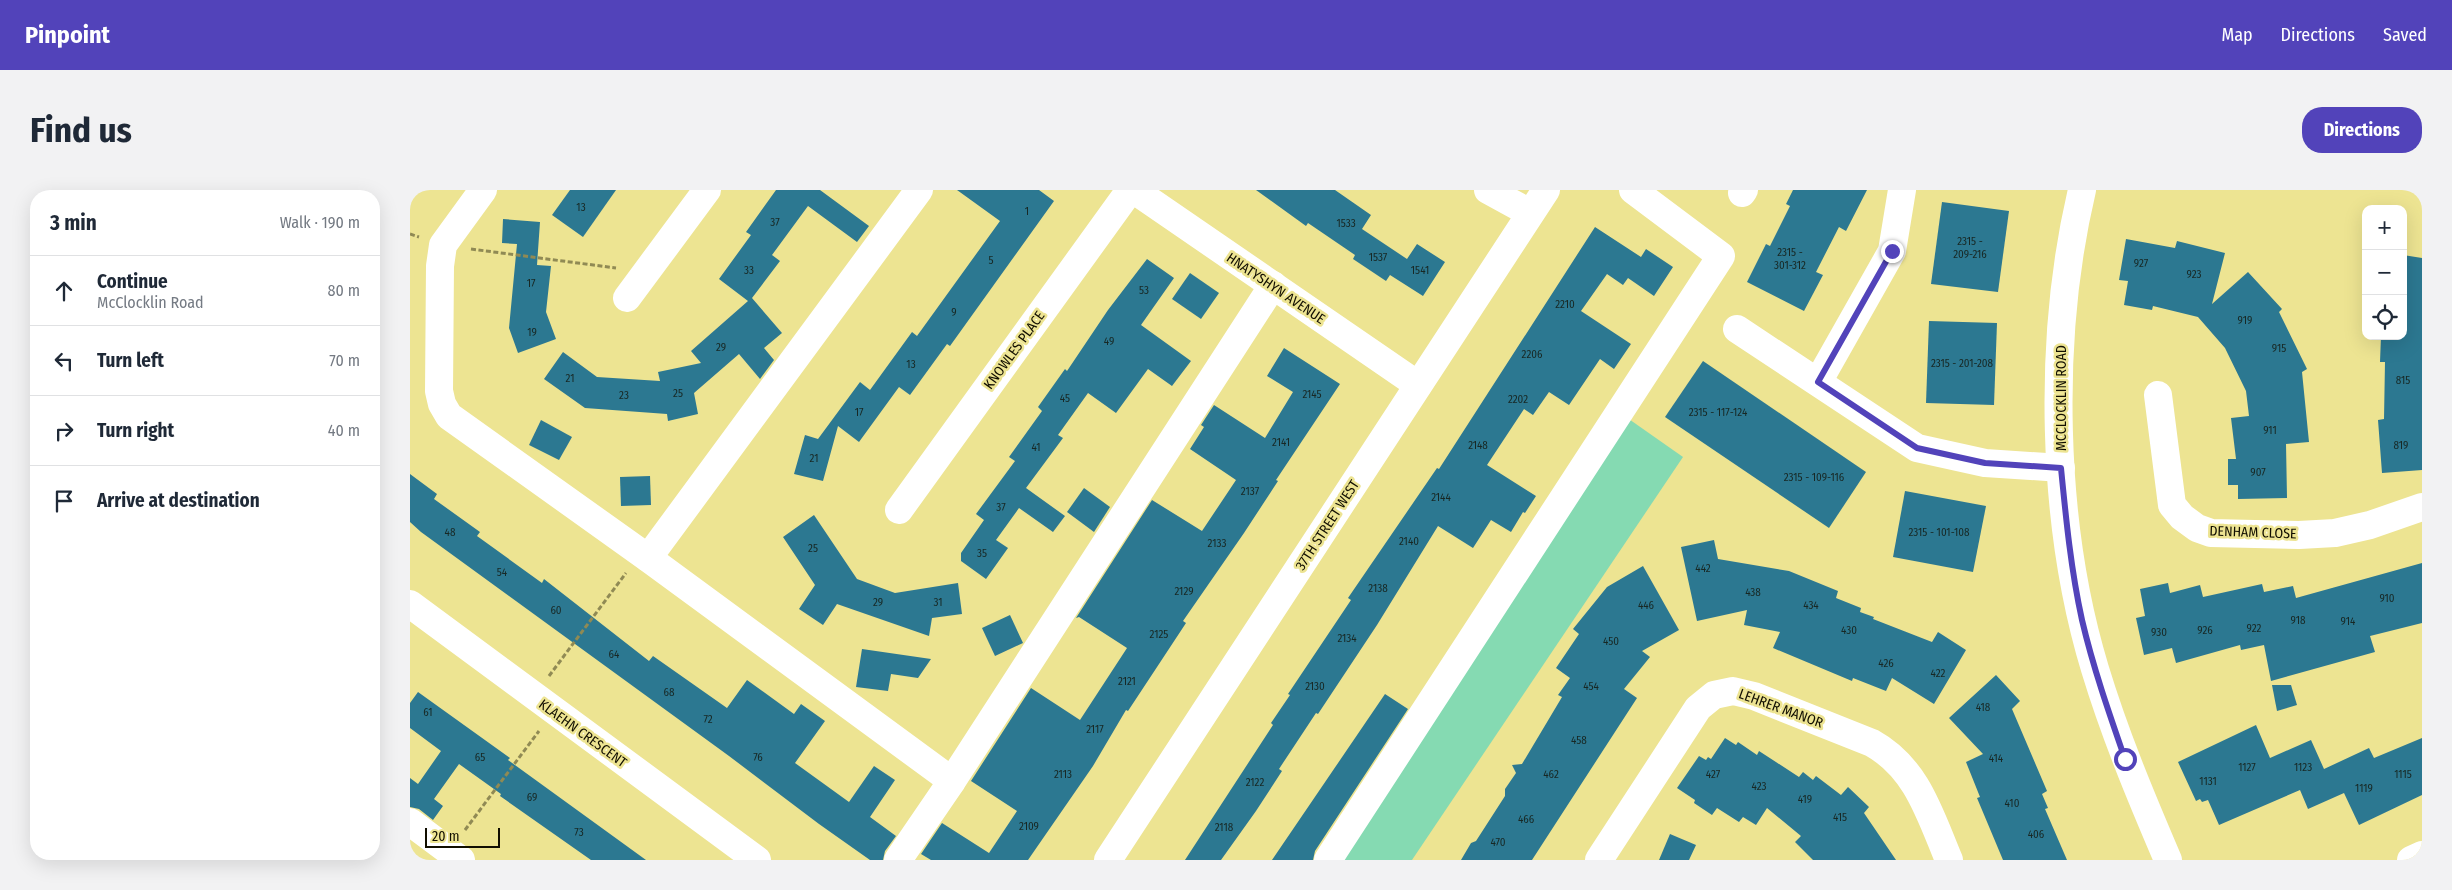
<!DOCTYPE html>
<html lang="en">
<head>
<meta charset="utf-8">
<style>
	:root { --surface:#fff; --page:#f2f2f3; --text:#1f2937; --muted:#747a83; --line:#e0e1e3; --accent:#5243ba }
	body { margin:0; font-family:"Fira Sans Condensed",sans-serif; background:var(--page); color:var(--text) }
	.controls { position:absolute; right:15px; top:15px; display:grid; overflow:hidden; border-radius:10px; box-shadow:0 5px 20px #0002 }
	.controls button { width:45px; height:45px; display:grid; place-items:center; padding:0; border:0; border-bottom:1px solid var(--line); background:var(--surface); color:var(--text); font:25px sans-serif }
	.scale { position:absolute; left:15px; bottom:12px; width:75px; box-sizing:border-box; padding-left:5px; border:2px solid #110e00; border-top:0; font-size:14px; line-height:18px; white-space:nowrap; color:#110e00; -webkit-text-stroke:4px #ede492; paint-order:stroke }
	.stop { position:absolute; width:15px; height:15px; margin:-11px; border:4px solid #5243ba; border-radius:50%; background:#fff }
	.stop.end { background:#5243ba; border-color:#fff; box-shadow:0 1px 5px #0008 }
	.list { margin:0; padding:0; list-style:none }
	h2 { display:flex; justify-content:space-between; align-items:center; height:65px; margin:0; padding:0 20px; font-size:21px }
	h2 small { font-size:16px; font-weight:400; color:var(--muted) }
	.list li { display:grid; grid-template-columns:32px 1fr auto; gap:15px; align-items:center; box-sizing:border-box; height:70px; padding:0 20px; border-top:1px solid var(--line) }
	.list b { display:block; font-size:19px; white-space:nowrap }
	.list p { margin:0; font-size:16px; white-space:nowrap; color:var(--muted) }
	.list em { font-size:16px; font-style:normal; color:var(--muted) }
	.icon { flex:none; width:28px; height:28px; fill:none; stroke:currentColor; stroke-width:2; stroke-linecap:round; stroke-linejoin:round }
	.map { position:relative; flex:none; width:2012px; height:670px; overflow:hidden; border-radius:20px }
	header { display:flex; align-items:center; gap:30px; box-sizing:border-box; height:70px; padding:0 25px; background:var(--accent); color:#fff }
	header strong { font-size:24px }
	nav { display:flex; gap:28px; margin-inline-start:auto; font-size:18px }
	.intro { display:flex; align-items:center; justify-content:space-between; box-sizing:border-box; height:120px; padding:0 30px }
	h1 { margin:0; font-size:35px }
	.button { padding:12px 22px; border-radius:20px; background:var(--accent); color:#fff; font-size:18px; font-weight:700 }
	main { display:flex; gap:30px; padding:0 30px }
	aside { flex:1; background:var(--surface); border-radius:20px; box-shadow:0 5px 20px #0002 }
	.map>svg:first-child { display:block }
	.green { fill:#85dab2 }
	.building { fill:#2c7891 }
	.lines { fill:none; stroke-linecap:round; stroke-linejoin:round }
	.path { stroke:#908a54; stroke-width:3; stroke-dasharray:5 2.5; stroke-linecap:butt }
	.minor { stroke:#fff; stroke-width:28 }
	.route { stroke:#5243ba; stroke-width:6 }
	.labels { text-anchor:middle; stroke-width:5; stroke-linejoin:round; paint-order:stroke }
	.number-label { font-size:11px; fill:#182824 }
	.street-label { font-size:14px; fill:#110e00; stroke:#ede492 }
</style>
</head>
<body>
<header>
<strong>Pinpoint</strong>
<nav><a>Map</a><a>Directions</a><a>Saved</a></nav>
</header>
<div class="intro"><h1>Find us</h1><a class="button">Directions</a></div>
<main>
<aside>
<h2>3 min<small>Walk · 190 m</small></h2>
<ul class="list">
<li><svg class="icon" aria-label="ahead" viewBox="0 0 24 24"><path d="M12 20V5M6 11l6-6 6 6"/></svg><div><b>Continue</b><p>McClocklin Road</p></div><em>80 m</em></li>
<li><svg class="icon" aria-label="left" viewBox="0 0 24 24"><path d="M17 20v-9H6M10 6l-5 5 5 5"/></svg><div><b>Turn left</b></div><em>70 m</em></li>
<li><svg class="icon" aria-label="right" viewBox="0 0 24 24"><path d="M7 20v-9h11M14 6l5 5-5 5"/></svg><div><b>Turn right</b></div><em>40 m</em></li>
<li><svg class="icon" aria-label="arrive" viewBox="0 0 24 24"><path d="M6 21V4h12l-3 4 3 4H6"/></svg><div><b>Arrive at destination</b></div></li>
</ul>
</aside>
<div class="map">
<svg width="2012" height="670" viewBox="0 0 2012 670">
	<rect width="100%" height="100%" fill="#ede492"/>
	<!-- green -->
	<polygon class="green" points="1216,227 1273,267 1002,670 931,670"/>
	<!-- building -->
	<g class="building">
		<polygon points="160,0 206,0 173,47 142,25"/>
		<polygon points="366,0 410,0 459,36 447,52 398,16 362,65 370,71 342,108 372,143 354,158 364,170 350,189 329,164 284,203 288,224 258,231 257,224 175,218 134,189 153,162 187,187 250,191 248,182 291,173 281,161 338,111 309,89 341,45 336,42"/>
		<polygon points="547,0 629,0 644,11 540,156 537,154 500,205 489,197 449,252 428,236 413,291 384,284 395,245 408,249 450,192 460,200 502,142 507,146 590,31"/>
		<polygon points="846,0 925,0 961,25 952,39 997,69 1007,54 1035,72 1013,106 980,85 976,91 943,69 945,65 898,33 896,36"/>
		<polygon points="1383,0 1457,0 1436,41 1429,37 1406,82 1413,85 1394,121 1337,92 1356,54 1360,56 1380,16 1376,14"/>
		<polygon points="1532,12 1599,21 1588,102 1521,94"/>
		<polygon points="93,29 130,32 127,75 141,76 136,122 146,149 108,163 99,138 107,54 92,53"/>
		<polygon points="1185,37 1231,67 1236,59 1263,77 1244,106 1218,88 1213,95 1197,84 1171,121 1221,154 1204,179 1190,169 1159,215 1139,202 1123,225 1114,219 1077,275 1126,306 1115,323 1113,322 1101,342 1081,330 1063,358 1028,336 967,435 908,524 906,523 869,579 872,581 846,621 811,670 775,670 863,535 861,533 880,505 878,504 941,410 938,408 1027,278 1029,279"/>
		<polygon points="1716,49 1765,58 1767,51 1815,63 1802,114 1838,82 1872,119 1869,122 1897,179 1892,182 1899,252 1876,254 1877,308 1828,309 1828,295 1818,295 1818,269 1826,269 1821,228 1839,226 1836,201 1815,158 1788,127 1743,116 1742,120 1714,115 1718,91 1709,90"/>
		<polygon points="1993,65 2012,68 2012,280 1972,283 1968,230 1974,229 1975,172 1970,172 1971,146 1993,146"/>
		<polygon points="737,69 764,88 731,135 781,171 762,196 738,179 706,223 678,203 648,245 653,248 616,298 655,326 643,342 609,318 586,350 598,358 576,389 551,371 551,363 574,330 566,324 605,271 599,267 632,221 628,217 655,179 657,181 698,120"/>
		<polygon points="780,83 809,103 791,129 762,109"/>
		<polygon points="1519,131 1587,133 1584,215 1516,213"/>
		<polygon points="874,158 930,194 866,290 868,291 834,343 773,431 776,433 749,474 718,521 716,520 683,576 618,670 521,670 511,664 532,633 579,663 607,621 561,591 621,498 670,530 717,458 669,427 666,428 742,310 792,341 826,290 780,259 794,237 791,235 804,215 855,248 883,202 857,186"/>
		<polygon points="1293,171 1456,282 1419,338 1255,227"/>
		<polygon points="131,230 162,247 149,270 119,255"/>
		<polygon points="0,284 27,304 24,309 70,342 67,346 132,393 134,389 239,471 243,466 317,518 337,490 384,524 391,514 415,531 385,573 439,612 464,576 485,590 460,627 486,646 475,661 473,670 460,670 409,634 319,566 11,342 0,332"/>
		<polygon points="240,286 241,315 211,316 210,287"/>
		<polygon points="674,298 700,317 684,342 657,322"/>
		<polygon points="1495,301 1576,316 1563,382 1483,367"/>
		<polygon points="404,325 447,389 485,403 548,393 552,424 522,428 519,446 427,414 413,435 389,419 405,395 373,347"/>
		<polygon points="1304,350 1308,369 1379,381 1428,401 1426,408 1451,418 1450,422 1464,427 1463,429 1522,452 1528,442 1556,460 1524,514 1482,488 1476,501 1443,488 1442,491 1363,458 1370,442 1334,435 1337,420 1287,431 1271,357"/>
		<polygon points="2012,373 2012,433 1960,446 1965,462 1861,491 1854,455 1831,460 1830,455 1766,473 1762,458 1734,465 1726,428 1735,426 1730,399 1758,393 1760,403 1790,395 1793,407 1852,394 1854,402 1883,396 1886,408"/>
		<polygon points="1233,376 1269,440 1232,461 1240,467 1214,499 1227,508 1122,670 1051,670 1061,653 1066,651 1095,606 1095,599 1106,583 1102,575 1112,574 1152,507 1148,505 1160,488 1146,478 1169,444 1163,439 1197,397"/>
		<polygon points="600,425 613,453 585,466 572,438"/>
		<polygon points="452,459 521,469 508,488 481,484 478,501 446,497"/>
		<polygon points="1586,485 1610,511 1602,519 1637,601 1632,604 1638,618 1635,619 1657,670 1593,670 1567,608 1570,607 1556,572 1573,564 1539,528"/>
		<polygon points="1862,495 1881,495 1887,515 1867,521"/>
		<polygon points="8,502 100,568 98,570 236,670 181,670 90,606 91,604 49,574 24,609 33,616 23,630 9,619 0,617 0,588 8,594 31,561 0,538 0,513"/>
		<polygon points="975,504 998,519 905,661 903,670 862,670"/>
		<polygon points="1846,535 1860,568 1901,550 1914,579 1959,558 1964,568 2012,548 2012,605 1949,635 1934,603 1898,619 1890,600 1809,635 1798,610 1792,612 1790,609 1786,611 1768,572"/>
		<polygon points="1315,548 1326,555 1328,552 1347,565 1349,561 1389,587 1393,582 1403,590 1406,586 1431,605 1438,597 1459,617 1454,623 1486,670 1403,670 1385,652 1391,646 1357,618 1346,635 1333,627 1329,632 1307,618 1302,625 1284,613 1285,610 1267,598 1289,566 1296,570 1298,567 1301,569"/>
		<polygon points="1260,644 1286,655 1279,670 1249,670"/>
	</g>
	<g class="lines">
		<!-- path -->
		<g class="path">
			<polyline points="0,44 9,47"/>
			<polyline points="61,59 206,78"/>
			<polyline points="139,486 216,383"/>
			<polyline points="55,640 129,541"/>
		</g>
		<!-- minor -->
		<g class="minor">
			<polyline points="73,0 33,55 30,76 29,201 32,214 39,226 238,368 542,591"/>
			<polyline points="724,0 1008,195"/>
			<polyline points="1078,0 1120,23"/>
			<path d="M1672,0C1637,148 1641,334 1685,479C1705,545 1731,607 1758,670"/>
			<polyline points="1332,3 1334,0"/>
			<polyline points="217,108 297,0"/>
			<polyline points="1327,139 1507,258 1575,273 1651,278"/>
			<polyline points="1408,192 1482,61 1492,0"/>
			<polyline points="1748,205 1762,315 1772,327 1787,338 1801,343 1889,345 1925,343 1960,335 2012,317"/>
			<polyline points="489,320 720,0"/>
			<polyline points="238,368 509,0"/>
			<polyline points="0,414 347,670"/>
			<polyline points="0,632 51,670"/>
			<polyline points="488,670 542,591 863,95"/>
			<polyline points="698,670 1136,0"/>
			<polyline points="918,670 1311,66 1223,0"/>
			<path d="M1189,670L1288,518L1304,505L1323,501L1344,506L1462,553C1507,578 1520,625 1539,670"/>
			<polyline points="2001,670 2012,665"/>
		</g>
	</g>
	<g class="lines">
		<!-- route -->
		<path class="route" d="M1482,61L1408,192L1507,258L1575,273L1651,278C1656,329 1661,380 1672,430C1683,477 1699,523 1715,569"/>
	</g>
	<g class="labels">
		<!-- number labels -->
		<g class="number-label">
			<text x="171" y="21">13</text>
			<text x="617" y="25">1</text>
			<text x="365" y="36">37</text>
			<text x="936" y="37">1533</text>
			<text x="1560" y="55">2315 -<tspan x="1560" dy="13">209-216</tspan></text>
			<text x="1380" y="66">2315 -<tspan x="1380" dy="13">301-312</tspan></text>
			<text x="968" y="71">1537</text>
			<text x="581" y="74">5</text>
			<text x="1731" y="77">927</text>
			<text x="339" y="84">33</text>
			<text x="1010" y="84">1541</text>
			<text x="1784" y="88">923</text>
			<text x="121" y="97">17</text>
			<text x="734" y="104">53</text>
			<text x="1155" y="118">2210</text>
			<text x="544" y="126">9</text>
			<text x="1835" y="134">919</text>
			<text x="122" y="146">19</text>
			<text x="699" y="155">49</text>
			<text x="311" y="161">29</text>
			<text x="1869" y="162">915</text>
			<text x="1122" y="168">2206</text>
			<text x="1552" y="177">2315 - 201-208</text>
			<text x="501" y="178">13</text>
			<text x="160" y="192">21</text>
			<text x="1993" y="194">815</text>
			<text x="268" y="207">25</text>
			<text x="902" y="208">2145</text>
			<text x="214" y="209">23</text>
			<text x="655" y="212">45</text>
			<text x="1108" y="213">2202</text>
			<text x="449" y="226">17</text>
			<text x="1308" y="226">2315 - 117-124</text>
			<text x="1860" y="244">911</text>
			<text x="871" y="256">2141</text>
			<text x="1068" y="259">2148</text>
			<text x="1991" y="259">819</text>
			<text x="626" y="261">41</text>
			<text x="404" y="272">21</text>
			<text x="1848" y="286">907</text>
			<text x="1404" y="291">2315 - 109-116</text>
			<text x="840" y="305">2137</text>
			<text x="1031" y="311">2144</text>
			<text x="591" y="321">37</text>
			<text x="40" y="346">48</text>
			<text x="1529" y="346">2315 - 101-108</text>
			<text x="999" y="355">2140</text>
			<text x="807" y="357">2133</text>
			<text x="403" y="362">25</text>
			<text x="572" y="367">35</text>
			<text x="1293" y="382">442</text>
			<text x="92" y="386">54</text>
			<text x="968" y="402">2138</text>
			<text x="774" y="405">2129</text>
			<text x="1343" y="406">438</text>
			<text x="1977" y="412">910</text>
			<text x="468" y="416">29</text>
			<text x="528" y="416">31</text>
			<text x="1236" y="419">446</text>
			<text x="1401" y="419">434</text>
			<text x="146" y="424">60</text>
			<text x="1888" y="434">918</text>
			<text x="1938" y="435">914</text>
			<text x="1844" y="442">922</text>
			<text x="1439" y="444">430</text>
			<text x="1795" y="444">926</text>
			<text x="1749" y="446">930</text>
			<text x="749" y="448">2125</text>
			<text x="937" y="452">2134</text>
			<text x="1201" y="455">450</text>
			<text x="204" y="468">64</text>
			<text x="1476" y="477">426</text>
			<text x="1528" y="487">422</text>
			<text x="717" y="495">2121</text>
			<text x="905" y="500">2130</text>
			<text x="1181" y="500">454</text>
			<text x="259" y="506">68</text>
			<text x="1573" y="521">418</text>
			<text x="18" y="526">61</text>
			<text x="298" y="533">72</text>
			<text x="685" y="543">2117</text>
			<text x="1169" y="554">458</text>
			<text x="70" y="571">65</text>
			<text x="348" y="571">76</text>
			<text x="1586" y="572">414</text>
			<text x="1837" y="581">1127</text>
			<text x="1893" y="581">1123</text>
			<text x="653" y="588">2113</text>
			<text x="1141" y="588">462</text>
			<text x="1303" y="588">427</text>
			<text x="1993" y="588">1115</text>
			<text x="1798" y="595">1131</text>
			<text x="845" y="596">2122</text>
			<text x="1349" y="600">423</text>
			<text x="1954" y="602">1119</text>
			<text x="122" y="611">69</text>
			<text x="1395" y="613">419</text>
			<text x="1602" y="617">410</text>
			<text x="1430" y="631">415</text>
			<text x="1116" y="633">466</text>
			<text x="619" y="640">2109</text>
			<text x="814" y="641">2118</text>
			<text x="169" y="646">73</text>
			<text x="1626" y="648">406</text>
			<text x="1088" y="656">470</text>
		</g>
		<!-- street labels -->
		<g class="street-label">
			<text transform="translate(866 98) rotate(34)" y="5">HNATYSHYN AVENUE</text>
			<text transform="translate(604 160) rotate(-54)" y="5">KNOWLES PLACE</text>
			<text transform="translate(1651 208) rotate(-90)" y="5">MCCLOCKLIN ROAD</text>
			<text transform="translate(917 335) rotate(-57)" y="5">37TH STREET WEST</text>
			<text transform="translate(1843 342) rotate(2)" y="5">DENHAM CLOSE</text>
			<text transform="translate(1371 518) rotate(20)" y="5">LEHRER MANOR</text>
			<text transform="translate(173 543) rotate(36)" y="5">KLAEHN CRESCENT</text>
		</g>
	</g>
</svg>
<div class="controls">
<button>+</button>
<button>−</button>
<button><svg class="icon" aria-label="locate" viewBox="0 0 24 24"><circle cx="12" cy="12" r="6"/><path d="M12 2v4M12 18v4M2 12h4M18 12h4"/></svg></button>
</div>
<div class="scale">20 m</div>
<div class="stop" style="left:1715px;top:569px"></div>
<div class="stop end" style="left:1482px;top:61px"></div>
</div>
</main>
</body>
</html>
